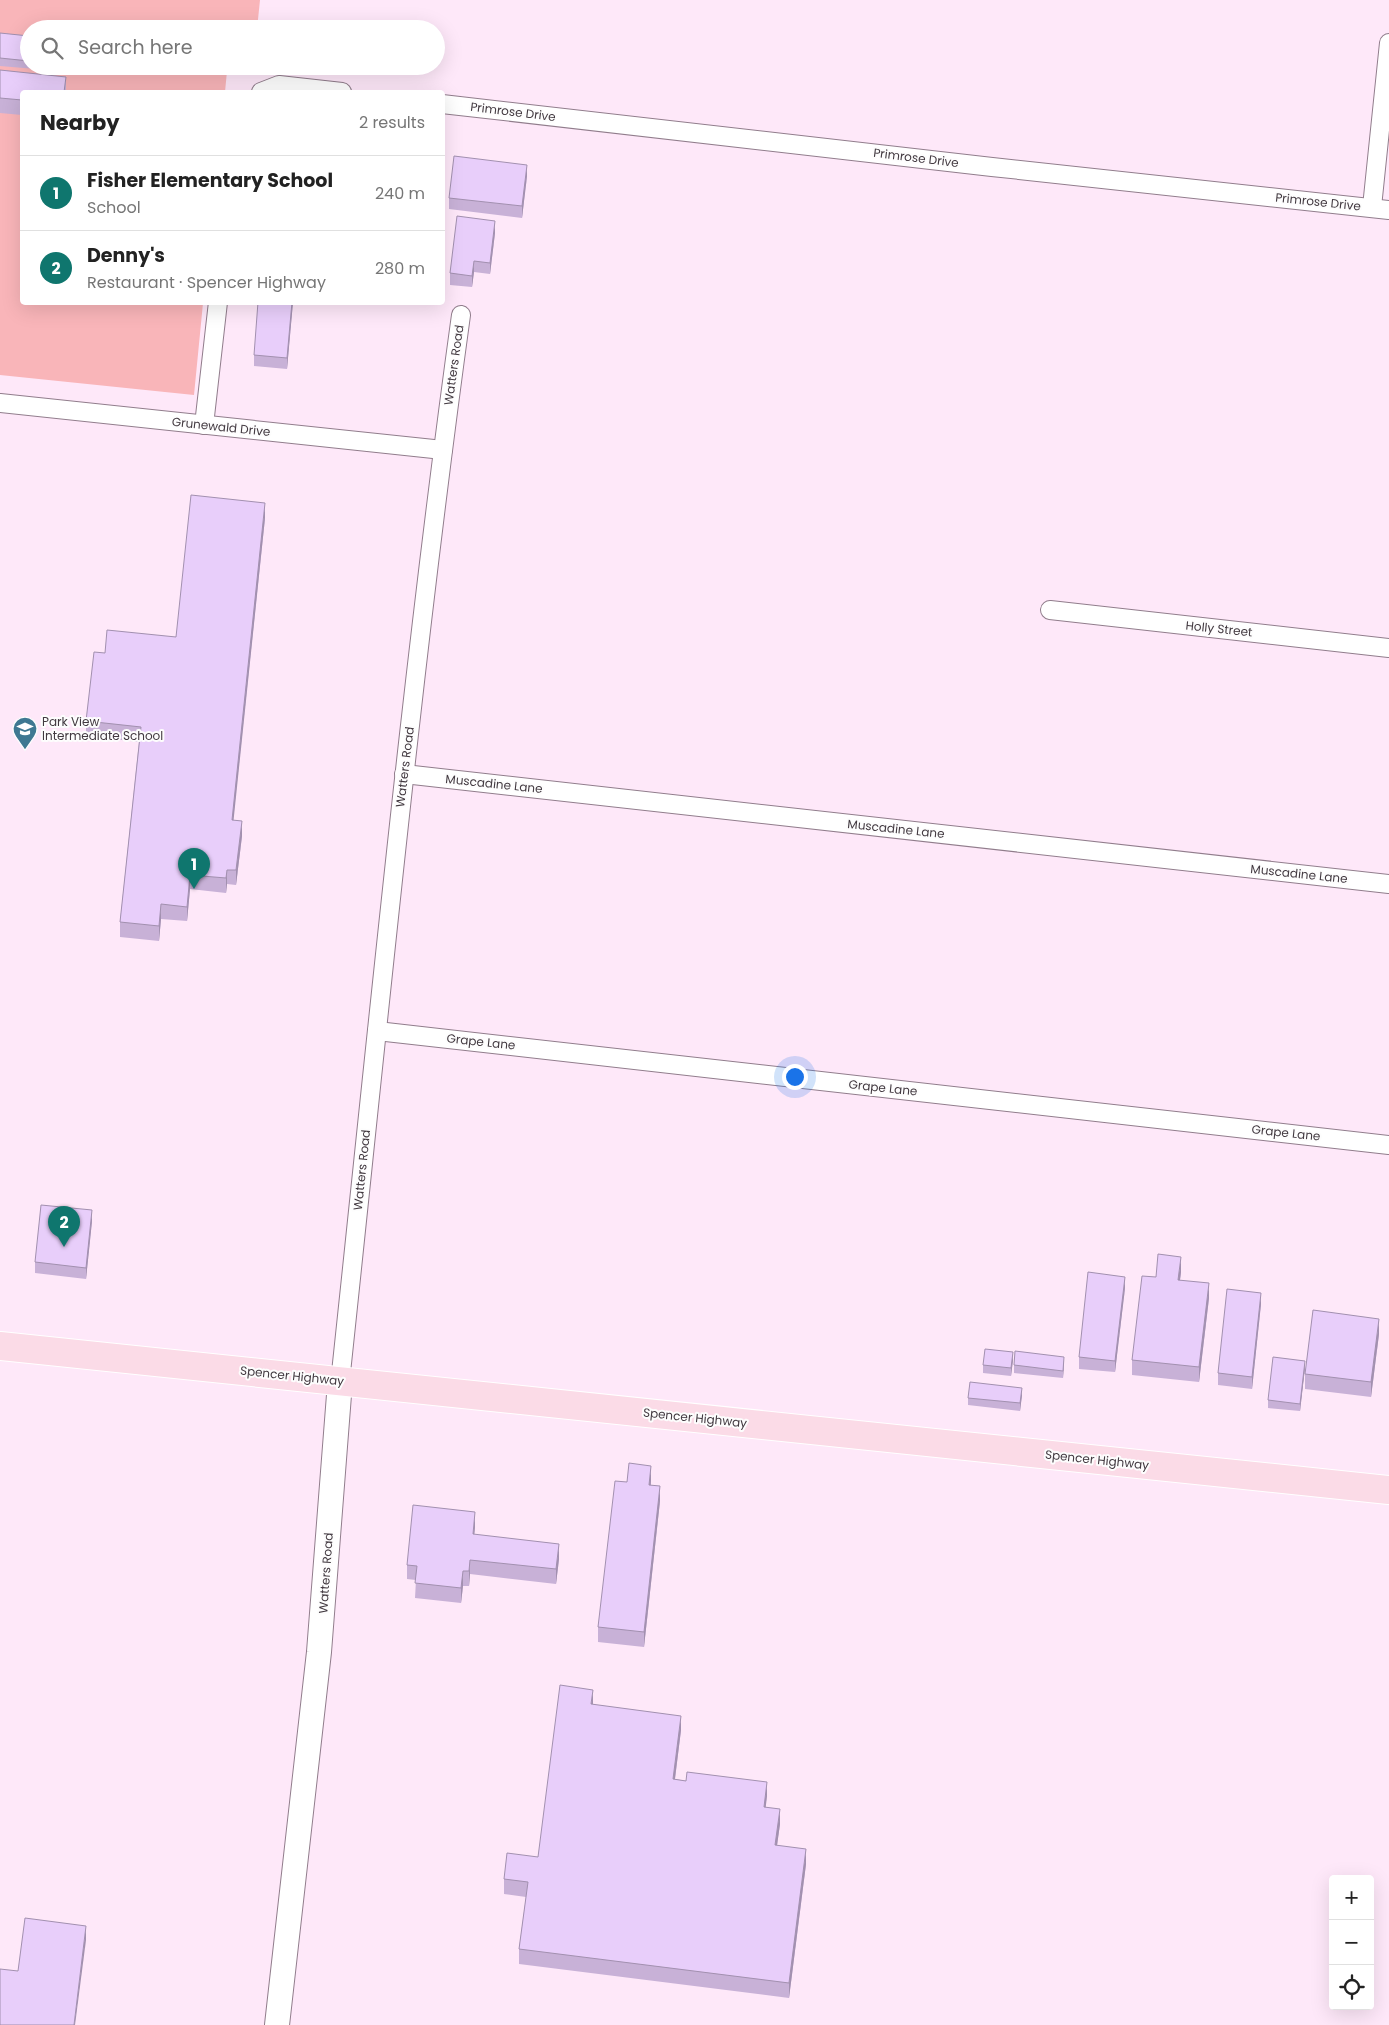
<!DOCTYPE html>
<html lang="en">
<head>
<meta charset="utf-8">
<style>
	:root { --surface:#fff; --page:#f2f2f2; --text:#222; --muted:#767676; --line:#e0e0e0; --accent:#0f766e }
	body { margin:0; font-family:Poppins,sans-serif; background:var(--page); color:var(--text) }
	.controls { position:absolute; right:15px; bottom:15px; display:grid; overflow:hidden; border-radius:5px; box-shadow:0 5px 20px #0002 }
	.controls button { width:45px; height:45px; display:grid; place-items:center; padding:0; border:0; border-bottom:1px solid var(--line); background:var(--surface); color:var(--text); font:25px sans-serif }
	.you { position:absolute; left:794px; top:1076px; width:18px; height:18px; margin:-12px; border:4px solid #fff; border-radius:50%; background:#1a73e8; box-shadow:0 0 0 8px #1a73e833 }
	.badge { display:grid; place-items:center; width:32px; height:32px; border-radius:50%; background:var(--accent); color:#fff; font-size:16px; font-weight:700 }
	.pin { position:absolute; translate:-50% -41px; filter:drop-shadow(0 1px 2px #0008) }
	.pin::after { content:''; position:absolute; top:26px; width:18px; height:15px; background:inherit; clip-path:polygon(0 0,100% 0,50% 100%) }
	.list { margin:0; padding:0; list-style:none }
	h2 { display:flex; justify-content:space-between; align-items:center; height:65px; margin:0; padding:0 20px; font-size:21px }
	h2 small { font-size:16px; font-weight:400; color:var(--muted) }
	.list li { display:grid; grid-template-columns:32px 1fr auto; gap:15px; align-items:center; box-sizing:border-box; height:75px; padding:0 20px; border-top:1px solid var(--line) }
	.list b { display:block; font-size:19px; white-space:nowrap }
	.list p { margin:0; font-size:16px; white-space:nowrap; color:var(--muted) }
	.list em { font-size:16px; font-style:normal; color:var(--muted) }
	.icon { flex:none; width:28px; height:28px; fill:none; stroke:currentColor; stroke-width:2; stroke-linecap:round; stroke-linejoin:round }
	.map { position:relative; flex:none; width:1389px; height:2025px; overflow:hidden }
	.search { position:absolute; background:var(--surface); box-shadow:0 5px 20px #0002; left:20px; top:20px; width:425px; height:55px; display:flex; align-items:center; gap:12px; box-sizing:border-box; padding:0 18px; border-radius:28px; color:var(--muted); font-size:19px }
	.panel { position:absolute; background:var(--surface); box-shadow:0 5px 20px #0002; left:20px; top:90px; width:425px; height:215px; border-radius:5px }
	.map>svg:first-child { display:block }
	.green { fill:#f9b5b9 }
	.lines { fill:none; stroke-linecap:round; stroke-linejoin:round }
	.street-casing { stroke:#917d8c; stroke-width:20 }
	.secondary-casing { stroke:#917d8c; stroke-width:26 }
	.primary-casing { stroke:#fff; stroke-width:30 }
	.street { stroke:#fff; stroke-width:18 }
	.secondary { stroke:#fff; stroke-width:24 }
	.primary { stroke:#fbdbe7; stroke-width:28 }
	.wall { fill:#c8b1d7 }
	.shaded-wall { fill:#a290af }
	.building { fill:#e8cefa; stroke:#a290af }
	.labels { text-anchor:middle; stroke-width:4; stroke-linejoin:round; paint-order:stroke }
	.street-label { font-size:12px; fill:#423940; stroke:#fdfdfd }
	.poi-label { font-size:12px; fill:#423940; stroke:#fdfdfd; text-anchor:start }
</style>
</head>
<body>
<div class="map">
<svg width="1389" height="2025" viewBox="0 0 1389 2025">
	<rect width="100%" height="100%" fill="#fee8f9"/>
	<!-- green -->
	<polygon class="green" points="0,0 260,0 257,29 29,29 29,66 234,66 227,71 225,92 22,92 22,302 203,303 194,395 0,375"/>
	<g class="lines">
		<defs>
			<g id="street">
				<polyline points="261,92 279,85 342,92"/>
				<polyline points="442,104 992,167 1389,210"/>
				<polyline points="1372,207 1389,43"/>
				<polyline points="0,403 443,450"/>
				<polyline points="204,425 218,302"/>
				<polyline points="1050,610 1389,648"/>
				<polyline points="404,774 1389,884"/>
				<polyline points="377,1031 1389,1145"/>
				<path d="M340,1382C378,1026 412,670 461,315"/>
			</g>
			<polyline id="secondary" points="277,2025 319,1652 340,1382"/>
			<polyline id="primary" points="0,1346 1389,1490"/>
		</defs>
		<!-- street casing -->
		<use href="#street" class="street-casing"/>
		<!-- secondary casing -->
		<use href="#secondary" class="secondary-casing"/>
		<!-- primary casing -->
		<use href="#primary" class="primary-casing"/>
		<!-- street -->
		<use href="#street" class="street"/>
		<!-- secondary -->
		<use href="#secondary" class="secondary"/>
		<!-- primary -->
		<use href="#primary" class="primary"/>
	</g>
	<!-- wall -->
	<g class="wall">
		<polygon points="0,33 29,36 29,66 37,66 36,69 0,66"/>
		<polygon points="0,70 66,77 66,92 22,92 22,115 0,113"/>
		<polygon points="527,176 522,218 449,209 449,198"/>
		<polygon points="495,233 490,274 474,272 472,287 450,285 450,273"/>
		<polygon points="293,302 287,369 254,366 254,355"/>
		<polygon points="265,518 233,820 242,836 236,885 227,884 226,893 190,889 187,921 161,919 159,941 120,937 120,922 139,742 86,736 86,721 105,653 176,637"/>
		<polygon points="92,1221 86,1279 35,1273 35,1262"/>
		<polygon points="1181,1272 1180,1280 1209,1298 1199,1382 1132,1375 1132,1360 1156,1277"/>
		<polygon points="1125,1288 1115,1372 1079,1369 1079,1357"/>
		<polygon points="1261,1304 1252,1389 1218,1385 1218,1373"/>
		<polygon points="1379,1334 1371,1397 1305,1389 1305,1374"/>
		<polygon points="1013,1360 1011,1376 983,1373 983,1365"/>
		<polygon points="1064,1364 1063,1378 1014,1373 1014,1365"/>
		<polygon points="1305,1368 1300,1411 1268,1408 1268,1400"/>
		<polygon points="1022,1395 1020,1411 968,1405 968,1398"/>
		<polygon points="651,1481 651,1485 660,1501 644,1647 598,1642 598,1627 627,1482"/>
		<polygon points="475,1527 474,1535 559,1559 556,1584 470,1574 469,1586 463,1586 461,1603 415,1598 416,1580 407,1579 407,1565"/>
		<polygon points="593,1704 681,1730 675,1779 767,1796 765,1807 780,1824 777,1845 806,1864 789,1998 519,1964 519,1949 526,1897 504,1894 504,1879 538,1857"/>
	</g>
	<!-- shaded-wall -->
	<g class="shaded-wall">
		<polygon points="527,165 527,176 522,218 522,206"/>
		<polygon points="495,221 495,233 490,274 490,263"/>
		<polygon points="474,261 474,272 472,287 472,276"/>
		<polygon points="292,302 293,302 287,369 287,358"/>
		<polygon points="265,503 265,518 232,835 232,820"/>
		<polygon points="242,821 242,836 236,885 236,870"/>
		<polygon points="227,870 227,884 226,893 226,878"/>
		<polygon points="190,875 190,889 187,921 187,907"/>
		<polygon points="161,904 161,919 159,941 159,926"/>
		<polygon points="92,1210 92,1221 86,1279 86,1268"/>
		<polygon points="1181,1257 1181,1272 1178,1295 1178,1280"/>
		<polygon points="1125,1277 1125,1288 1115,1372 1115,1361"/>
		<polygon points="1209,1283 1209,1298 1199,1382 1199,1367"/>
		<polygon points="1261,1293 1261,1304 1252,1389 1252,1377"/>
		<polygon points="1379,1319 1379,1334 1371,1397 1371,1382"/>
		<polygon points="1013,1352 1013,1360 1011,1376 1011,1368"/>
		<polygon points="1064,1357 1064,1364 1063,1378 1063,1371"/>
		<polygon points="1305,1361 1305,1368 1300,1411 1300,1404"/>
		<polygon points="1022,1388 1022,1395 1020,1411 1020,1403"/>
		<polygon points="651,1466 651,1481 649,1500 649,1485"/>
		<polygon points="660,1486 660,1501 644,1647 644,1632"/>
		<polygon points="475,1512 475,1527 473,1549 473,1534"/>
		<polygon points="559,1544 559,1559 556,1584 556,1569"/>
		<polygon points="470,1560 470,1574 469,1586 469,1571"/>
		<polygon points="463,1571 463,1586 461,1603 461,1588"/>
		<polygon points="593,1690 593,1704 591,1704"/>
		<polygon points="681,1716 681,1730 673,1794 673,1779"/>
		<polygon points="767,1782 767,1796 764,1822 764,1807"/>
		<polygon points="780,1809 780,1824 775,1860 775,1845"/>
		<polygon points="806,1849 806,1864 789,1998 789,1983"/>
		<polygon points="86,1926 86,1940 75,2025 74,2025"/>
	</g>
	<!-- building -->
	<g class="building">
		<polygon points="0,33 29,36 29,61 0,58"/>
		<polygon points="0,70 66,77 64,92 22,92 22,100 0,98"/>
		<polygon points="454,156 527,165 522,206 449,198"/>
		<polygon points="457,216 495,221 490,263 474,261 472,276 450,273"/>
		<polygon points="258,302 292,302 287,358 254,355"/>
		<polygon points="191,495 265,503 232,820 242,821 236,870 227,870 226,878 190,875 187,907 161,904 159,926 120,922 141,727 86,721 94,652 105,653 107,630 176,637"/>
		<polygon points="41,1205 92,1210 86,1268 35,1262"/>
		<polygon points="1158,1254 1181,1257 1178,1280 1209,1283 1199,1367 1132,1360 1142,1276 1156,1277"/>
		<polygon points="1088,1272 1125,1277 1115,1361 1079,1357"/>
		<polygon points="1227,1289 1261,1293 1252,1377 1218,1373"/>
		<polygon points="1313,1310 1379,1319 1371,1382 1305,1374"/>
		<polygon points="985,1349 1013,1352 1011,1368 983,1365"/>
		<polygon points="1015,1351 1064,1357 1063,1371 1014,1365"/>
		<polygon points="1273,1357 1305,1361 1300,1404 1268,1400"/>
		<polygon points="970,1382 1022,1388 1020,1403 968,1398"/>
		<polygon points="629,1463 651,1466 649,1485 660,1486 644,1632 598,1627 615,1481 627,1482"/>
		<polygon points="413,1505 475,1512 473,1534 559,1544 556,1569 470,1560 469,1571 463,1571 461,1588 415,1583 417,1566 407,1565"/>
		<polygon points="560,1685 593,1690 591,1704 681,1716 673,1779 686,1781 687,1772 767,1782 764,1807 780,1809 775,1845 806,1849 789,1983 519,1949 528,1882 504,1879 507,1853 538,1857"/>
		<polygon points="25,1918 86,1926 74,2025 0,2025 0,1969 18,1971"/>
	</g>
	<!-- icons -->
	<defs>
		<symbol id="school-pin" viewBox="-11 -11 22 30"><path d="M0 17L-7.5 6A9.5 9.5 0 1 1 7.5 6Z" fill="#3f7892" stroke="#fdfdfd"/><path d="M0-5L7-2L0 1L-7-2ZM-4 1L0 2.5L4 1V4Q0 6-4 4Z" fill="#fff"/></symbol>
	</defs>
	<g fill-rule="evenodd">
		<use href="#school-pin" x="11" y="715" width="28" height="38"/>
	</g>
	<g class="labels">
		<!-- street labels -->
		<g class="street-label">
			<text transform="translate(513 112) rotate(7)" y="4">Primrose Drive</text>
			<text transform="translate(916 158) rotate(7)" y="4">Primrose Drive</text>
			<text transform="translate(1318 202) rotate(6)" y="4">Primrose Drive</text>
			<text transform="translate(454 365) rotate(-82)" y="4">Watters Road</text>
			<text transform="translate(221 427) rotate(6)" y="4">Grunewald Drive</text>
			<text transform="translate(1219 629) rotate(6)" y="4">Holly Street</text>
			<text transform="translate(405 767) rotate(-83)" y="4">Watters Road</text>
			<text transform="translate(494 784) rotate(6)" y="4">Muscadine Lane</text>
			<text transform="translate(896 829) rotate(6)" y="4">Muscadine Lane</text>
			<text transform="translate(1299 874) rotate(6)" y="4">Muscadine Lane</text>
			<text transform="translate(481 1042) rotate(6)" y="4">Grape Lane</text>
			<text transform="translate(883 1088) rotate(6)" y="4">Grape Lane</text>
			<text transform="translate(1286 1133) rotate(6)" y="4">Grape Lane</text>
			<text transform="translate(362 1170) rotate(-84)" y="4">Watters Road</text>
			<text transform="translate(292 1376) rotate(6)" y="4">Spencer Highway</text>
			<text transform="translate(695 1418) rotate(6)" y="4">Spencer Highway</text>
			<text transform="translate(1097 1460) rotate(6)" y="4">Spencer Highway</text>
			<text transform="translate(326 1573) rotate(-86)" y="4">Watters Road</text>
		</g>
		<!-- poi labels -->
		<g class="poi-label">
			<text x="42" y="726">Park View<tspan x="42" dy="14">Intermediate School</tspan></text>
		</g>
	</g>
</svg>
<div class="controls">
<button>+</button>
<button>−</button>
<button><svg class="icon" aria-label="locate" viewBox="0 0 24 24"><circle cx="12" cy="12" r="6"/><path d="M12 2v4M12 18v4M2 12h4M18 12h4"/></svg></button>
</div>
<div class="you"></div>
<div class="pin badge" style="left:194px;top:889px">1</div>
<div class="pin badge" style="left:64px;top:1247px">2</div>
<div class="search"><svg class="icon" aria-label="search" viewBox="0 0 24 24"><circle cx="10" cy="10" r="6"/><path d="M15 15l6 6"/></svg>Search here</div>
<section class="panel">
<h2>Nearby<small>2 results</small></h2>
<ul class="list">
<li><span class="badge">1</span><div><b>Fisher Elementary School</b><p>School</p></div><em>240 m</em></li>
<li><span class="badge">2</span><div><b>Denny's</b><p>Restaurant · Spencer Highway</p></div><em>280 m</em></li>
</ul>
</section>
</div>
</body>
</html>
